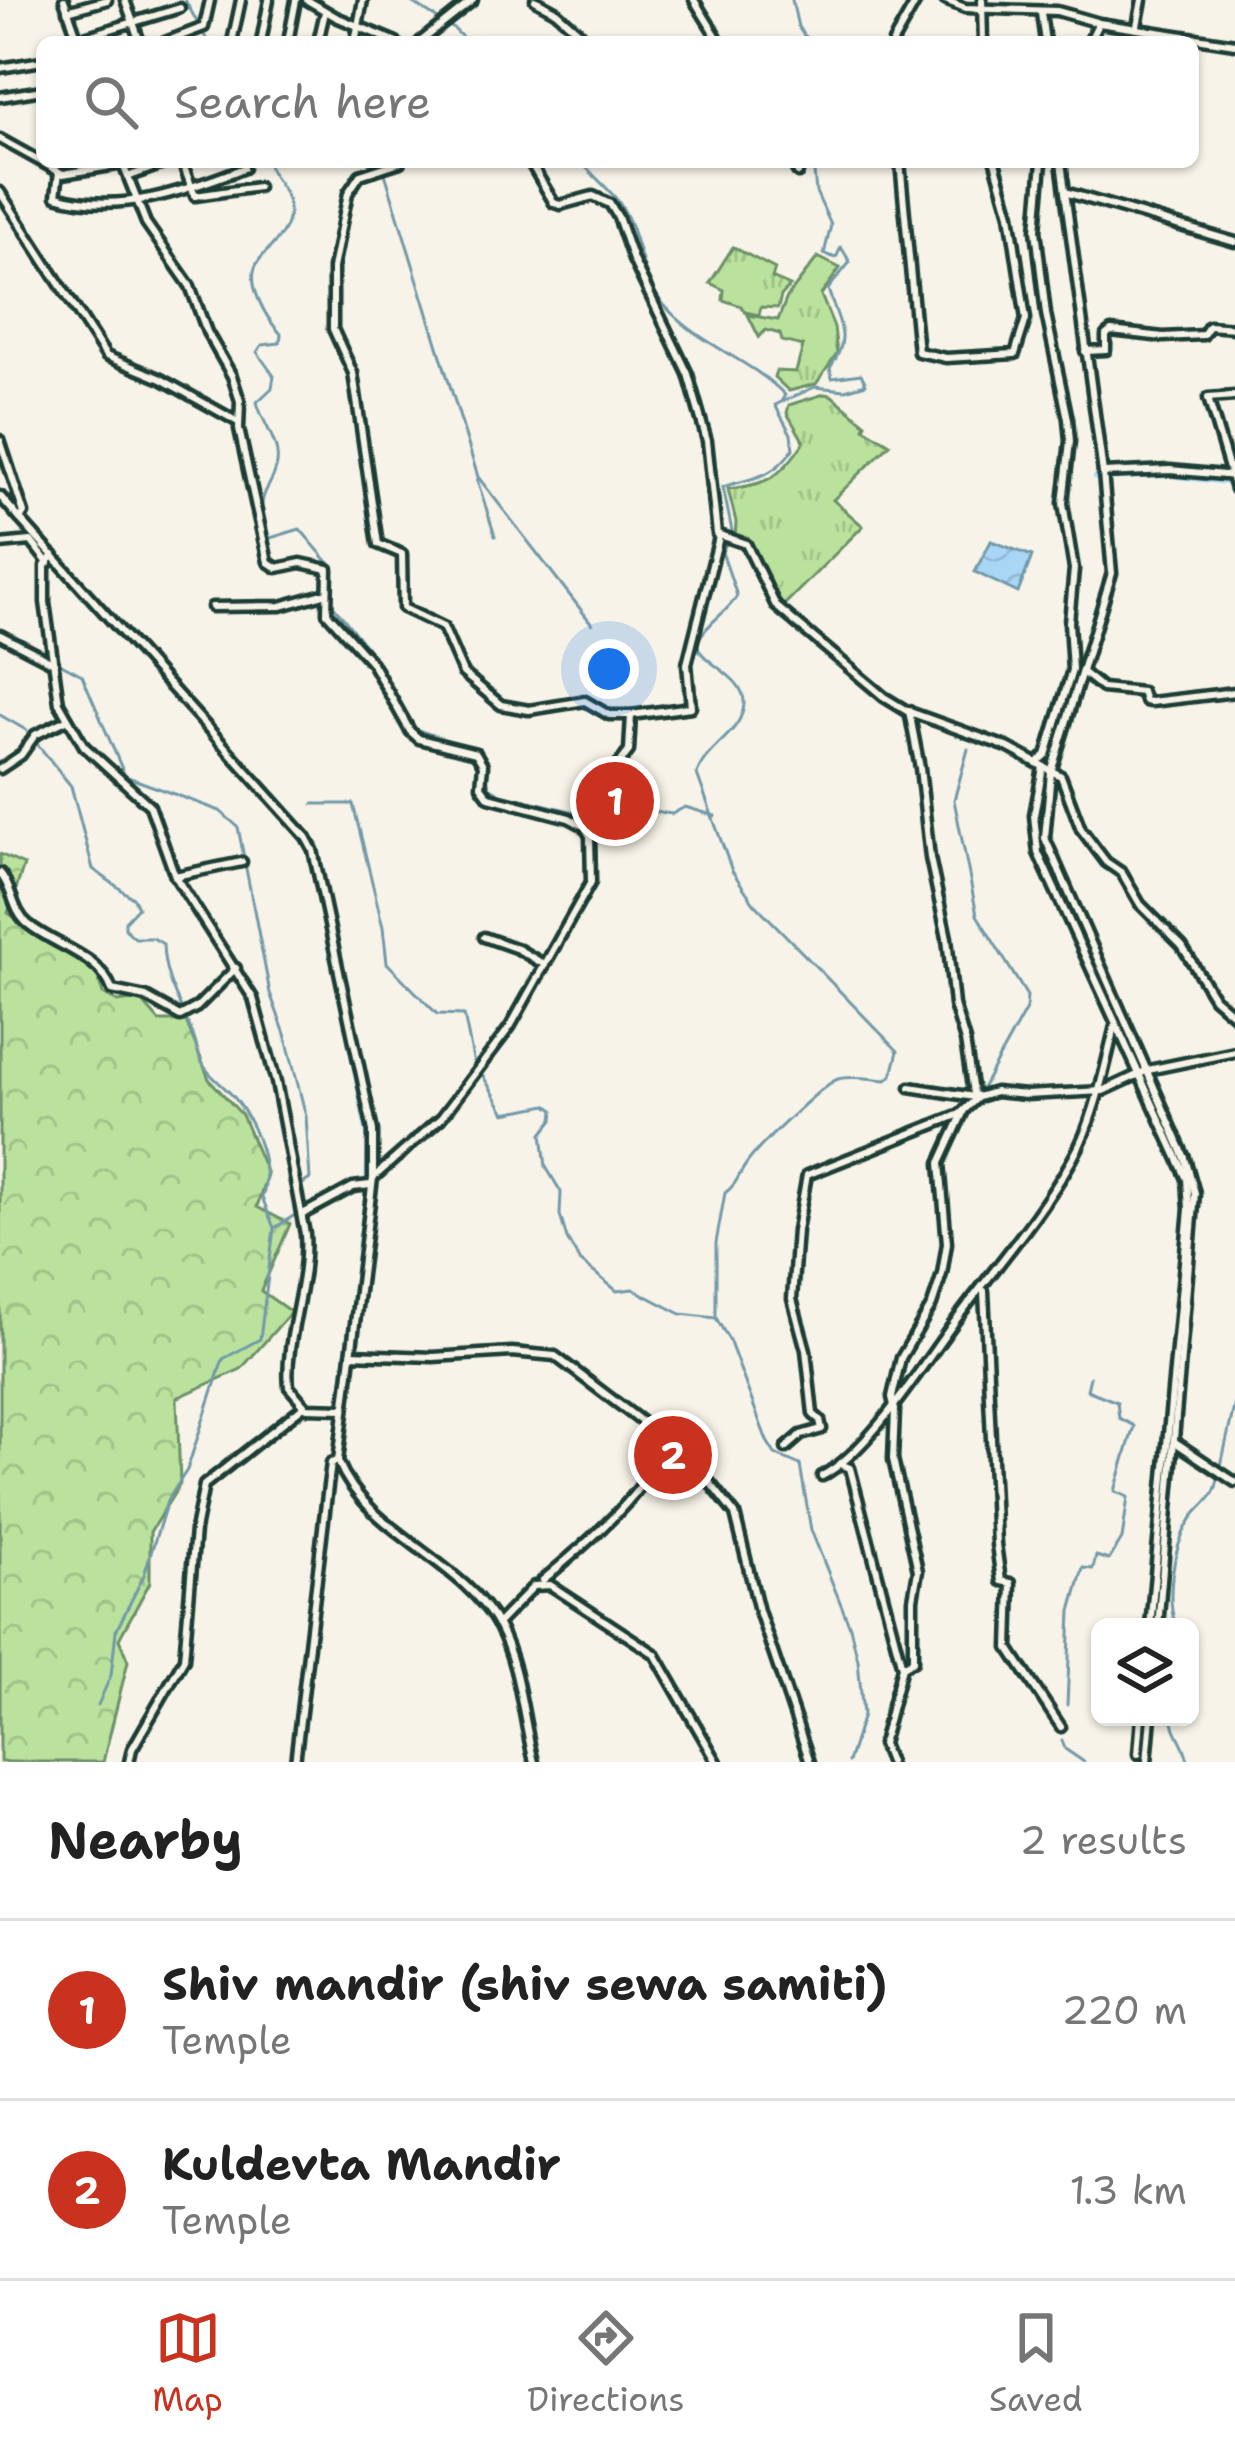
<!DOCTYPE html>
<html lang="en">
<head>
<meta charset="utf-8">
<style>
	:root { --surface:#fff; --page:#f2f2f2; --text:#222; --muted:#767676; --line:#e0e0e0; --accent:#c8321e }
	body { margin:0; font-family:"Shantell Sans",sans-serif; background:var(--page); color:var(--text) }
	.controls { position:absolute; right:36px; bottom:36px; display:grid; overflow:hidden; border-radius:18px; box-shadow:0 3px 9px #0004 }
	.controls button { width:108px; height:108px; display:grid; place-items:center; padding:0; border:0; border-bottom:3px solid var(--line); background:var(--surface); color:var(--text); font:60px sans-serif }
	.you { position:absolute; left:609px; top:669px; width:42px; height:42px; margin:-30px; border:9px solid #fff; border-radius:50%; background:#1a73e8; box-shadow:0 0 0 18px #1a73e833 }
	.badge { display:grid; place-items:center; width:78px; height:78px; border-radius:50%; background:var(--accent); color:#fff; font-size:39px; font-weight:700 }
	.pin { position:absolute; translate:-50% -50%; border:6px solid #fff; box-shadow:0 3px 12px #0006 }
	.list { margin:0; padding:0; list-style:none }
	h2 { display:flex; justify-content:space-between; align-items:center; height:156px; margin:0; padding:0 48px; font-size:51px }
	h2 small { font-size:39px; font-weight:400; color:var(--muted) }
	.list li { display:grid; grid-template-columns:78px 1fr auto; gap:36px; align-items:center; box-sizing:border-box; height:180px; padding:0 48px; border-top:3px solid var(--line) }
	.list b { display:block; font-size:45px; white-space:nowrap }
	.list p { margin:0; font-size:39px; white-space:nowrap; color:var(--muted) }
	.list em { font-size:39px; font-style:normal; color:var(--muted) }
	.icon { flex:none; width:66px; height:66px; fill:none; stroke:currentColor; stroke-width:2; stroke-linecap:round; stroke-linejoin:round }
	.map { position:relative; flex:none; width:1235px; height:1762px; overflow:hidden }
	.search { position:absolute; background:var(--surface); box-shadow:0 3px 9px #0004; left:36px; right:36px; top:36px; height:132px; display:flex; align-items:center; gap:30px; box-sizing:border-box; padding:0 42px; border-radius:18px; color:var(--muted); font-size:45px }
	.sheet { height:516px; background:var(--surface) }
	nav { display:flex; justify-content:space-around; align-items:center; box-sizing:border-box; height:168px; border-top:3px solid var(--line); background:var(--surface); font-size:33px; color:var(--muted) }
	nav a { display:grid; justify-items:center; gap:6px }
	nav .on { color:var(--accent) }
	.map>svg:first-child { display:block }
	.grass { fill:url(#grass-tufts); stroke:#6c9068; stroke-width:3 }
	.forest { fill:url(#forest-crowns); stroke:#6c9068; stroke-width:3 }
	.water { fill:url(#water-waves); stroke:#7299a8; stroke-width:3 }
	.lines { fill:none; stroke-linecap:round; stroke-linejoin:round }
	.stream { stroke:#7299a8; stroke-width:3 }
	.canal { stroke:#aad6f6; stroke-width:6 }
	.minor-casing { stroke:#1f3d34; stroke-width:15 }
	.minor { stroke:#f7f3e8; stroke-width:6 }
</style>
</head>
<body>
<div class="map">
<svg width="1235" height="1762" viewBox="0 0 1235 1762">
	<defs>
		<pattern id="grass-tufts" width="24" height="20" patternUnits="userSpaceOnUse" patternTransform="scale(3)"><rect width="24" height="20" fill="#bae29d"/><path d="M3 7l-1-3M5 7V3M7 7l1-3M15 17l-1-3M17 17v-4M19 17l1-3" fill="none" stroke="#9fc388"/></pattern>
		<pattern id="forest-crowns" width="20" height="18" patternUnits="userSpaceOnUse" patternTransform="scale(3)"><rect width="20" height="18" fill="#bae29d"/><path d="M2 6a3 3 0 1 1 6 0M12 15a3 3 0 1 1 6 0" fill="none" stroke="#9fc388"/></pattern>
		<pattern id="water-waves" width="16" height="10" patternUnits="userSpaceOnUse" patternTransform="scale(3)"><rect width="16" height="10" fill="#aad6f6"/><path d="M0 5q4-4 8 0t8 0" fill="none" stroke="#92b9d4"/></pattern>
	</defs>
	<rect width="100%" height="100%" fill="#f7f3e8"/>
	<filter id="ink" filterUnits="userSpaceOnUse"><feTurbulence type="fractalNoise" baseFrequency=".00833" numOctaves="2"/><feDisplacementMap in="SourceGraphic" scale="24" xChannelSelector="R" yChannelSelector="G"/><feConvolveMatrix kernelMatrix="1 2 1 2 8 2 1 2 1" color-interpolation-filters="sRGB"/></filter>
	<g filter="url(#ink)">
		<!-- grass -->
		<g class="grass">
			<polygon points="733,247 775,269 772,278 790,286 781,296 778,308 761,307 759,315 745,312 741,306 723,300 724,290 710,283"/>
			<polygon points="818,257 840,268 821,295 834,327 837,354 816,384 789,391 774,377 776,371 796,372 803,346 782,341 780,334 766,330 759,337 748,315 778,320 787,297"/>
			<path d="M824,394L831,395L866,424L864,428L890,444L833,500L863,526L782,607L750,545L735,539L736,522L728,489C769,485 782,475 804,442L787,413L789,405Z"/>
		</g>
		<!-- forest -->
		<polygon class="forest" points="0,854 24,865 8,913 97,973 103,994 118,1002 140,999 159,1021 186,1021 209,1079 242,1115 267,1174 257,1207 290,1224 261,1291 291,1312 241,1369 177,1398 180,1484 150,1532 150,1582 119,1639 128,1661 103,1762 0,1762"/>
		<!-- water -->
		<polygon class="water" points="991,541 1032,556 1018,593 975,572"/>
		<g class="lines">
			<!-- stream -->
			<g class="stream">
				<polyline points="185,0 208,42"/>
				<polyline points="408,0 454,29 467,42"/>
				<polyline points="792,0 798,27 809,42"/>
				<polyline points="1035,10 1040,42"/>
				<path d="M582,162C593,177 610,189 620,204C640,233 639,278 665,306C699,345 750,359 785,395L781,402"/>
				<path d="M813,162L816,192L831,225L824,254L836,258L841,247L850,262L828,289C838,324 853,335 830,368L832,378L861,374L866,384L845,390L815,387L775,405L791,434L793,449C772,479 754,477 723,487L732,531L722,552L737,596C728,612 707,623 699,639C689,661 746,672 744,704C742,734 704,748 697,774L732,871L754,903L898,1051L892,1075L886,1080C871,1079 852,1075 838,1079C824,1083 757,1148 747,1163C738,1175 738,1183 725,1193L716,1243V1318L729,1340L767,1441L775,1454L800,1465L811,1530L850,1627L858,1660L863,1715L848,1762"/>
				<polyline points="1057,162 1107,547"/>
				<polyline points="384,170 478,477 592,624"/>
				<polyline points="477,480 495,536"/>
				<path d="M261,515C262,486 271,489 276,468C283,445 262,424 257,402L272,388L274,376L257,352L262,345L280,343L281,334C266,318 242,280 260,259C273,243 288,234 289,212C290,191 273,180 267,162"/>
				<polyline points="264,529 267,539 300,529 333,568 333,605 373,656 412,728 473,749"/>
				<polyline points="0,631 82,675 125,776 220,811 238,827 270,993 285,1034 306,1116 310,1179 301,1185 305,1208"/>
				<polyline points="1082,660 1045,779 1040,836 1076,925 1159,1106"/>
				<path d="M0,715L26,730L71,786L93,869L134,899L138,907L125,921V929L135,938H153L163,944C164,984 183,1005 195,1041C196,1042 199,1058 200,1059C208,1077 226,1086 237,1101C255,1125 273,1169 262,1197L274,1228L260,1339L223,1359L187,1470L167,1501L144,1575L116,1631L111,1675L98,1705"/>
				<polyline points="968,749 954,800 977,915 1027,996 1026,1009 980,1092"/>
				<polyline points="485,767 489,787 501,794 579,813 636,809 672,814 685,807 715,816"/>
				<polyline points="313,804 353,804 383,927 387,963 437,1014 464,1015 474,1064"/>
				<polyline points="483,1076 505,1113 547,1105 554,1110 553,1120 542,1134 546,1167 561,1192 560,1215 567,1239 580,1261 617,1291 633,1289 681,1314 716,1318"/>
				<polyline points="276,1227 298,1213"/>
				<polyline points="1220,1470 1235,1402"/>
				<polyline points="1161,1553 1163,1515"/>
				<path d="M1176,1627C1165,1596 1173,1541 1195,1514C1210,1496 1214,1500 1219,1475"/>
				<polyline points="1067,1705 1071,1611 1083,1568 1093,1569 1096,1556 1109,1560 1122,1539 1128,1497 1115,1491 1134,1426 1119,1418 1117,1402 1087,1390 1090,1377"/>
				<path d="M1173,1717C1172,1732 1186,1743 1188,1762"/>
				<polyline points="1062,1740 1065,1749 1084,1762"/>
				<polyline points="1143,1762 1147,1717"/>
			</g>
			<!-- canal -->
			<g class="canal">
				<polyline points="352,42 354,27"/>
				<polyline points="1096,478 1170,475 1235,483"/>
				<polyline points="0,502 297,832 314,860"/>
				<polyline points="334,1458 367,1188 369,1140 336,973"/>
			</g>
			<defs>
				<g id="minor">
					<polyline points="64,0 79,42"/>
					<polyline points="125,0 140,42"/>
					<polyline points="307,0 336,17 396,42"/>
					<polyline points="535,0 555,11 590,42"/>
					<polyline points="694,0 720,42"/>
					<polyline points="945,0 965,8 1057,11 1099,23 1235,44"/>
					<polyline points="982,0 983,42"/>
					<polyline points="67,11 107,0"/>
					<polyline points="1041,13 1045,42"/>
					<polyline points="1137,26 1142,0"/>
					<polyline points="78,39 180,8"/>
					<polyline points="165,42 204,27 210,0"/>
					<polyline points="232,42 241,0"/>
					<polyline points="261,42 269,0"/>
					<polyline points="288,42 296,0"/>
					<polyline points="318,42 325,12"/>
					<polyline points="355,42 363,0"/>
					<polyline points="420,42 473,0"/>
					<polyline points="893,42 917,0"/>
					<polyline points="1089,42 1098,24"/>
					<polyline points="0,68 42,61"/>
					<polyline points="0,97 42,90"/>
					<polyline points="0,139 63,174 123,164"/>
					<polyline points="122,162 146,223 190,286 207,332 232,376 240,401 239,429 268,562 277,568 301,563 328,569 327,613 372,663 410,731 419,739 476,753 483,765 481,786 489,797 569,818 584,826 590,836 591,882 510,1027 441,1118 374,1177"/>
					<polyline points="182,162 195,196 258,187"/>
					<polyline points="400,162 360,175 348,193 333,268 333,329 353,373 378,544 402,554 403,608 443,627 463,673 501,705 529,710 585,701 609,715 631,715"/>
					<polyline points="530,162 554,203 560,205 593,196 610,204 618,217 633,260 688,374 707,441 717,534 746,544 776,606 884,697 907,711 1007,747 1061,776 1081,829 1106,862 1122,873 1140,904 1182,946 1214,998 1235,1016"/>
					<polyline points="792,162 798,173"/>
					<polyline points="900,162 918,352 946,358 1015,354 1026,319 1010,214 995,162"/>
					<polyline points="1061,162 1103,473 1112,573 1051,772 1045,838 1185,1158 1195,1193 1158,1627"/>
					<path d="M59,172L56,196C120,215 185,191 244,168"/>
					<polyline points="130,176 169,162"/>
					<polyline points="0,192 106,356 161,379 238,422"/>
					<polyline points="1065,192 1235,242"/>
					<polyline points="1085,351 1106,350 1106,335 1111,331 1163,337 1203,335 1209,326 1235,328"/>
					<polyline points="1235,396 1208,398 1235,489"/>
					<path d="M0,440L24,513L20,519L306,837L313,850L373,1131V1178L338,1461C367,1534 462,1559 499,1627C520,1667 523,1719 534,1762"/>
					<polyline points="1103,473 1170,470 1235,476"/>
					<polyline points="0,496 20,519"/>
					<polyline points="0,544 31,541 48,563"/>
					<path d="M53,555L45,566V602L59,703L84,746L150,806L175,876L253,998L276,1082L305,1234C309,1285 284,1339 289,1387L307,1408L343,1409"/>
					<polyline points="212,607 281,606 327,593"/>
					<polyline points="0,635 54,663"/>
					<polyline points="1082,672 1102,688 1142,692 1145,701 1151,702 1235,692"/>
					<polyline points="909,711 920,768 930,858 947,938 954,1005 965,1041 973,1093 978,1097 995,1092 1026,1095 1103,1091 1148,1070 1235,1052"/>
					<polyline points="1037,763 1046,755 1072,670 1069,622 1074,569 1063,503 1070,441 1068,419 1046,314 1036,230 1042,162"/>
					<polyline points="1043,767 1034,815 1038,853 1187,1179 1189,1209 1150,1627"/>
					<polyline points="0,769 21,755 35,735 66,720"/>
					<polyline points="588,826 589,803 629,751 631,715 691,707 687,664 719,537"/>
					<path d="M0,873C13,888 12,911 28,924C56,947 99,954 112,990L146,997L180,1016L197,1007L236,968"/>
					<polyline points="175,876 242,862"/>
					<polyline points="484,937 518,949 545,965"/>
					<polyline points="910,1087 974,1097"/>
					<polyline points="303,1214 353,1187 370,1185"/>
					<polyline points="984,1291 996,1544 1001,1581 1011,1583 1009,1648 1061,1727"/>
					<polyline points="351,1354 433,1357 512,1352 555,1356 691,1459 735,1514 759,1611 810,1762"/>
					<polyline points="1175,1442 1235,1482"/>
					<polyline points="786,1448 801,1435 822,1429 820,1420 813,1414 806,1350 792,1299 797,1230 807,1175 960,1114 978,1097"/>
					<polyline points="843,1465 850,1468 902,1667 882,1744 889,1762"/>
					<path d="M822,1476C870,1451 925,1361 959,1316C998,1264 1041,1215 1073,1158C1095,1119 1104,1069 1115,1026"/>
					<path d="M543,1580C570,1557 665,1481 653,1448L661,1437"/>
					<polyline points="497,1624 534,1586 550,1585 655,1654 717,1762"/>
					<polyline points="902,1667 913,1661 913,1599 918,1571 893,1459 895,1410 892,1397 901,1358 932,1305 942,1274 947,1243 940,1163 963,1113"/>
					<polyline points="1138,1754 1141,1717"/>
					<polyline points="129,1762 132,1749 184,1659 195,1530 204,1485 304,1406"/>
					<polyline points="295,1762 328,1486 331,1463 338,1461"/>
					<polyline points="1147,1762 1151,1717"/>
				</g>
			</defs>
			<!-- minor casing -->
			<use href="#minor" class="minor-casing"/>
			<!-- minor -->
			<use href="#minor" class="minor"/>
		</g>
	</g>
</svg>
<div class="controls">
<button><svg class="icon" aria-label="layers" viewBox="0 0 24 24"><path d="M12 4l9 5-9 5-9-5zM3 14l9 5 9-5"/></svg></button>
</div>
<div class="you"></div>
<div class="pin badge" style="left:615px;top:801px">1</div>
<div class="pin badge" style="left:673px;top:1455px">2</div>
<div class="search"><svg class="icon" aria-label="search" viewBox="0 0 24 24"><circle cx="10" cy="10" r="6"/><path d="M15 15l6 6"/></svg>Search here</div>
</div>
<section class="sheet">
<h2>Nearby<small>2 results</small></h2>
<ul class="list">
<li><span class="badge">1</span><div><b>Shiv mandir (shiv sewa samiti)</b><p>Temple</p></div><em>220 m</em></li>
<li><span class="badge">2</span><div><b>Kuldevta Mandir</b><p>Temple</p></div><em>1.3 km</em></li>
</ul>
</section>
<nav>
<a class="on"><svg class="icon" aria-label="map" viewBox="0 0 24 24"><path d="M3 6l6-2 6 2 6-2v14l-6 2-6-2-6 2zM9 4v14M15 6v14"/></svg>Map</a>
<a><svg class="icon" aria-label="directions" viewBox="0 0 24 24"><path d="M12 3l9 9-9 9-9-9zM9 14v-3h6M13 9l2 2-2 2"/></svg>Directions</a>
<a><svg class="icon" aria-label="saved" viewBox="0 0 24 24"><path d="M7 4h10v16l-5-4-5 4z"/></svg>Saved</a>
</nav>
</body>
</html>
